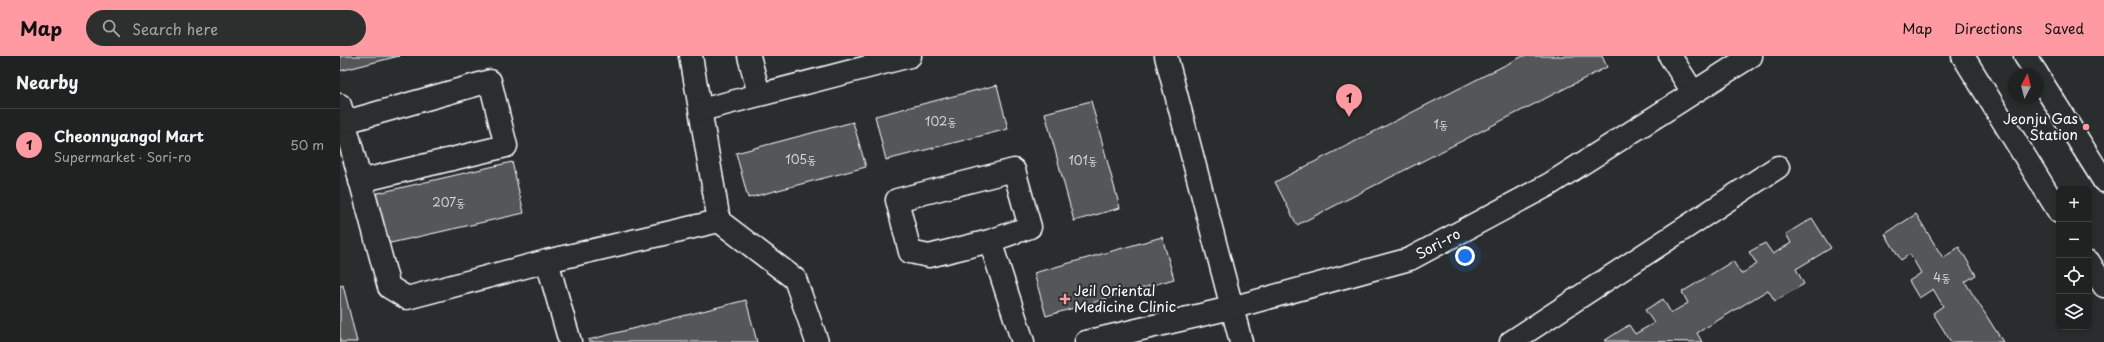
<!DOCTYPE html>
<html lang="en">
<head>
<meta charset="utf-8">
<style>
	:root { --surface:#202222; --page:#2d2f2f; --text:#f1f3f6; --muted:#a2a4a5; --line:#3d3f40; --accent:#ff9aa2 }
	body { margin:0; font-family:"Playpen Sans","Poor Story",sans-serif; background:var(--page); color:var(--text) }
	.controls { position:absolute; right:12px; bottom:12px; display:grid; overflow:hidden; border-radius:8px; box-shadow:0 2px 6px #0003 }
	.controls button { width:36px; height:36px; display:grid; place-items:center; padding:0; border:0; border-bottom:1px solid var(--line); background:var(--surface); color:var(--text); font:20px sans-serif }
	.compass { position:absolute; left:1668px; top:12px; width:36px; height:36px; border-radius:50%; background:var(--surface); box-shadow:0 2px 6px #0003; rotate:7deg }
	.you { position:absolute; left:1125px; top:200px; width:14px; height:14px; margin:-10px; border:3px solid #fff; border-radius:50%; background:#1a73e8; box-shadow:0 0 0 6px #1a73e833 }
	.badge { display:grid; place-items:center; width:26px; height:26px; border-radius:50%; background:var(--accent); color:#111; font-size:13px; font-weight:700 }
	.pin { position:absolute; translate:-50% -33px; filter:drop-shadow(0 1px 2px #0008) }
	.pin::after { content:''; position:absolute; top:21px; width:14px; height:12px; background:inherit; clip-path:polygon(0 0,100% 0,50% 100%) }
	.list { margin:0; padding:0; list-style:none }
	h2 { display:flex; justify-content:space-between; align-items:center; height:52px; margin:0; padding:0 16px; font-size:17px }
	h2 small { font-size:13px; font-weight:400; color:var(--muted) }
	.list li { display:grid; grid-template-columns:26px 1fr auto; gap:12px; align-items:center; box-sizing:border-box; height:72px; padding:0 16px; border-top:1px solid var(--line) }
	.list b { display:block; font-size:15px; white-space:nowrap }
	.list p { margin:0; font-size:13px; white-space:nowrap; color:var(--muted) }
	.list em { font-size:13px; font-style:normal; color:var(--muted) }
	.icon { flex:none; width:22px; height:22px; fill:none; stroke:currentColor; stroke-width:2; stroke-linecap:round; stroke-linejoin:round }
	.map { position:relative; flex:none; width:1764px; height:286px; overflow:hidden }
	header { display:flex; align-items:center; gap:24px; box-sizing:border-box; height:56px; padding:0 20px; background:var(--accent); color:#111 }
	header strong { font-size:19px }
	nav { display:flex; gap:22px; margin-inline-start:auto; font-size:14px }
	.search { width:280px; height:36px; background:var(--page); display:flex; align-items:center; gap:10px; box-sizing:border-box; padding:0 14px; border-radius:22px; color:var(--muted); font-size:15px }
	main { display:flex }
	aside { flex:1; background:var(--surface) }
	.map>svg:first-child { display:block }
	.building { fill:#555758; stroke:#fff }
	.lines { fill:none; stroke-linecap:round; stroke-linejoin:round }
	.minor-casing { stroke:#fff; stroke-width:25 }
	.major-casing { stroke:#fff; stroke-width:25 }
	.minor { stroke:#2a2d2e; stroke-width:22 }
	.major { stroke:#2a2d2e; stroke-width:22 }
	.poi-dot { fill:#ff9aa2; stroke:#2a2d2e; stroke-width:1.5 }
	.labels { text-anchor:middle; stroke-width:4; stroke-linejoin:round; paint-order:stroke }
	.number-label { font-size:12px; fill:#d4d5d5 }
	.poi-label { font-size:14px; fill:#fff; stroke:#2a2d2e; text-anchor:end }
	.street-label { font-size:14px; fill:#fff; stroke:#2a2d2e }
</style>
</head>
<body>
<header>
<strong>Map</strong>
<div class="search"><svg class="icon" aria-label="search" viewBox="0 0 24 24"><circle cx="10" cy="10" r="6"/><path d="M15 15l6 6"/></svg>Search here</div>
<nav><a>Map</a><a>Directions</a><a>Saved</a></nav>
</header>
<main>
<aside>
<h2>Nearby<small></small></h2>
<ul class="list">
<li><span class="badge">1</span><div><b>Cheonnyangol Mart</b><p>Supermarket · Sori-ro</p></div><em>50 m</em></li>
</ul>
</aside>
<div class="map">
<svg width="1764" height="286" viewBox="0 0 1764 286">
	<rect width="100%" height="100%" fill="#2a2d2e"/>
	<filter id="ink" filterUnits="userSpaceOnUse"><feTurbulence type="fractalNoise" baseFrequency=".025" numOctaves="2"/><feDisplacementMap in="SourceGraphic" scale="8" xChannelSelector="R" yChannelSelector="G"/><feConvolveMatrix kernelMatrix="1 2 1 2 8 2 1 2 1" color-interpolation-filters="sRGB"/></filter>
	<g filter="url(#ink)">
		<!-- building -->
		<g class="building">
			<polygon points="0,0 59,0 0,15"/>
			<polygon points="1183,0 1262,0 1267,11 957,169 935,126"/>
			<polygon points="657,29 668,73 546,104 535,60"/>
			<polygon points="751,45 780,152 734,165 705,57"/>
			<polygon points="513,66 526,111 408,142 396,97"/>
			<polygon points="172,106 184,157 46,188 34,138"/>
			<polygon points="1576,158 1603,202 1619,191 1636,219 1625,226 1663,286 1611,286 1593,257 1603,250 1593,233 1579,242 1569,225 1581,217 1570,198 1561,204 1545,178"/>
			<polygon points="1472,162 1491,192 1456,213 1464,228 1435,245 1428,234 1357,277 1362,286 1264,285 1289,269 1295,278 1314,267 1305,254 1323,243 1331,257 1348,247 1342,236 1393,205 1401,218 1417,208 1409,196 1425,187 1433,198 1451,187 1446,178"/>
			<polygon points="822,181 834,223 706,260 694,217"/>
			<polygon points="3,229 17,286 0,286 0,230"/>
			<polygon points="406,244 417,286 249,286 248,284"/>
		</g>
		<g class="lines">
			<defs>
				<g id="minor">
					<polyline points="351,0 379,165 455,223 477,286"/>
					<polyline points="409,0 419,38"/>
					<polyline points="826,0 901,286"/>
					<polyline points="1330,0 1353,36"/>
					<polyline points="0,49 49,231 67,242 207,205 379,165"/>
					<polyline points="361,54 570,0"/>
					<polyline points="5,66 150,25 166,90 20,125"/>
					<polygon points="674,114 690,171 650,185 589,200 570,196 557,144"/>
					<polyline points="650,185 683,286"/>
					<polyline points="207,205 230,286"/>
					<polyline points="746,286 891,252 1070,203 1210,128 1411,0"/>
					<polyline points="1171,286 1438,111"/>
				</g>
				<g id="major">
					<polyline points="1623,0 1719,156"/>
					<polyline points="1685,0 1697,18"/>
					<polyline points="1698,20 1764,125"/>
					<polyline points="1749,206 1764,230"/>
				</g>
			</defs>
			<!-- minor casing -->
			<use href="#minor" class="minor-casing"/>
			<!-- major casing -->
			<use href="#major" class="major-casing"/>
			<!-- minor -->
			<use href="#minor" class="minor"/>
			<!-- major -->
			<use href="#major" class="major"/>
		</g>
	</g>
	<!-- markers -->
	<g class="poi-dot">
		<circle cx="1746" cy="71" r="4"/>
		<path d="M723 237h4v4h4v4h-4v4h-4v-4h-4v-4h4z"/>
	</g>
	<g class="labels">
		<!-- number labels -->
		<g class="number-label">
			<text x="601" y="70">102동</text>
			<text x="1101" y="73">1동</text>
			<text x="461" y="108">105동</text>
			<text x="743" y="109">101동</text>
			<text x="109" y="151">207동</text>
			<text x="1602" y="226">4동</text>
		</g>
		<!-- poi labels -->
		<g class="poi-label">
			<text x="1738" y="68">Jeonju Gas<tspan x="1738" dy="16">Station</tspan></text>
			<text x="734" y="240" text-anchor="start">Jeil Oriental<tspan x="734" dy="16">Medicine Clinic</tspan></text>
		</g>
		<!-- street labels -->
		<g class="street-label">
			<text transform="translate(1098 188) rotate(-28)" y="5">Sori-ro</text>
		</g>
	</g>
</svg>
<div class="controls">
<button>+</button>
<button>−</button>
<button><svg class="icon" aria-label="locate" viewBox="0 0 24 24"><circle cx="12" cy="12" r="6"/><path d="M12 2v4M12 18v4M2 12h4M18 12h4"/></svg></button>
<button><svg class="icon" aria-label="layers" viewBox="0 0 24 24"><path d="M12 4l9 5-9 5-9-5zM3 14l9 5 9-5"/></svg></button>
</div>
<svg class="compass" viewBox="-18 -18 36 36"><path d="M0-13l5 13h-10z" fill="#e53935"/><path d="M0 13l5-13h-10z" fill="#a2a4a5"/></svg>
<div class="you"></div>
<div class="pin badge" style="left:1009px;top:61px">1</div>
</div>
</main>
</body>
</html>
